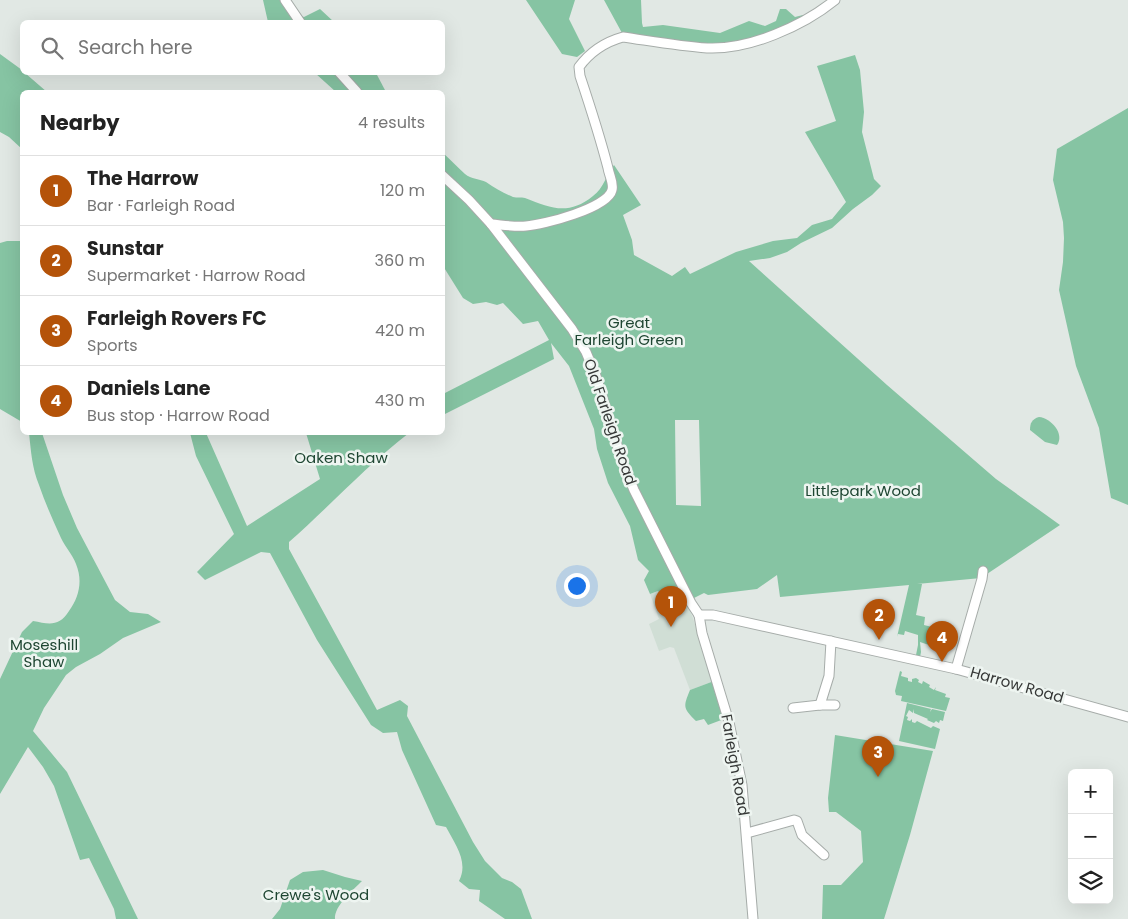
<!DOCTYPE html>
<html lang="en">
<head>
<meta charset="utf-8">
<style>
	:root { --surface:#fff; --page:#f6f6f6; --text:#222; --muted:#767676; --line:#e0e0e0; --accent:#b45309 }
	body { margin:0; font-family:Poppins,sans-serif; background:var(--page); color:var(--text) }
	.controls { position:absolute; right:15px; bottom:15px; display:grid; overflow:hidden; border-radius:8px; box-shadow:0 5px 20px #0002 }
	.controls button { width:45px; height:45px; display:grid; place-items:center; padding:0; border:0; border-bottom:1px solid var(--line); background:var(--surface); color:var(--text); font:25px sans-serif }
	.you { position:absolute; left:576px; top:585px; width:18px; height:18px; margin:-12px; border:4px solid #fff; border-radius:50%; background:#1a73e8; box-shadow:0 0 0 8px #1a73e833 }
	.badge { display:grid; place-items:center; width:32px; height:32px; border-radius:50%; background:var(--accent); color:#fff; font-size:16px; font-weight:700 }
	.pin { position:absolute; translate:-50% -41px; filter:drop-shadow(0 1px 2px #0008) }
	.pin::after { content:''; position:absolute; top:26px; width:18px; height:15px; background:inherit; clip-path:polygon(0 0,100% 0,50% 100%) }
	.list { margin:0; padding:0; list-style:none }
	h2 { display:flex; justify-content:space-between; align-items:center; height:65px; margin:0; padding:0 20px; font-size:21px }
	h2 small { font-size:16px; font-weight:400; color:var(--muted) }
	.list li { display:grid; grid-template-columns:32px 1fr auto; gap:15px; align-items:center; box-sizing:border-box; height:70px; padding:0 20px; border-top:1px solid var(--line) }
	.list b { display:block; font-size:19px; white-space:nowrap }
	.list p { margin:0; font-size:16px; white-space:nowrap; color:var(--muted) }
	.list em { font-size:16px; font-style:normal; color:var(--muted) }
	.icon { flex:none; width:28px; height:28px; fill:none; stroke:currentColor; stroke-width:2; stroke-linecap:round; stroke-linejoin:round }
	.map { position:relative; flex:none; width:1128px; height:919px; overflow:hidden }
	.search { position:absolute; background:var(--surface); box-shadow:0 5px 20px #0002; left:20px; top:20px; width:425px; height:55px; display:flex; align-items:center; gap:12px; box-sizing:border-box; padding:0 18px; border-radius:8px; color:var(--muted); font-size:19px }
	.panel { position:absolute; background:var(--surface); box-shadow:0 5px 20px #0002; left:20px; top:90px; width:425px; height:345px; border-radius:8px }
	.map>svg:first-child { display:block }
	.built { fill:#d0ded5 }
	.green { fill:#86c4a3; fill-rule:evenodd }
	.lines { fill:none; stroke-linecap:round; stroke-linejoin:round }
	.minor-casing { stroke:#a6aca9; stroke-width:11 }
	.minor { stroke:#fff; stroke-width:9 }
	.labels { text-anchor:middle; stroke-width:5; stroke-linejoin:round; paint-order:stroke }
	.park-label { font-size:15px; fill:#1e4632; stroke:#eef5f1 }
	.street-label { font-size:15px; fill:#363837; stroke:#eef5f1 }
</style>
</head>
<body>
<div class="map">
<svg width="1128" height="919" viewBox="0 0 1128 919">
	<rect width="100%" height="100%" fill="#e1e8e4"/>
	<!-- built -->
	<polygon class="built" points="658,591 669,605 686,602 693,618 699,638 701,639 714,681 690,690 674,648 670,647 659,651 649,624 659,619 650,594"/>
	<!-- green -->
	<g class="green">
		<polygon points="263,0 290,0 301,16 304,17 320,9 334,22 268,22"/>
		<polygon points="526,0 575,0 569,19 585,51 577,57 562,54"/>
		<polygon points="604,0 641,0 642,23 643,27 663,25 720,33 749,21 765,26 776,21 780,9 786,9 795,17 803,15 806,17 752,39 726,43 704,45 622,33"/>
		<polygon points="0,54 22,70 22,72 25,73 47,92 22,92 22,149 9,137 0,132"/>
		<path d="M855,55L860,70L864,112L862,132L874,179L881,186L872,195L853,209L832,228L801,243L787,252L770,258L749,261L887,385L996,479L1060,525L981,578L917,584H922L916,615L925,617L924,625L940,629L937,643L930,642V640L929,645L920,642L921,652L920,657L916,655L918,645V635L905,631L904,635L898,634L897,637L909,585L780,597L777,575L757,589L708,595L704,593L686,602L669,606L658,591L650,594L644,580L649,571L638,560L630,526L608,483L597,449L594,429L569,366L551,343L554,359L443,415V394L549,340L538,321L523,324L503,303L497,305L486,302L473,304L463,298L443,266L442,152C450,159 457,167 465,174C471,179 480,179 486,182C495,188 503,193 513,197C517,198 521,197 525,198C551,208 568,216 593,196C604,188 606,175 614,165L641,205L623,215L632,240L634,255L672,276L685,267L690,274L736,252L773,241L797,238L812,225L832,219L846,202L805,132L836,121L817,66ZM675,420H699L701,506L676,505Z"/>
		<polygon points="315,73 376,73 386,92 336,92"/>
		<polygon points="1128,108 1128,505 1111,498 1099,428 1076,366 1059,290 1063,262 1064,238 1063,222 1053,180 1057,149"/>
		<polygon points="7,241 22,241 22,422 0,409 0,243"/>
		<path d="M1039,417C1051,418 1065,434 1057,445L1045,442L1030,430C1030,423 1032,419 1039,417Z"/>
		<path d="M29,433H42L63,495L77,528L115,600L130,612L148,614L161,622L123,638L100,654L76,667L66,675L44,708L33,731L67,772L138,919H116L114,909L89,858L80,860L54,786L43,767L28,747L0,794V679L22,632L33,621C49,624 59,627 69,611C79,597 83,581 76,564C73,555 65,547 61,538C53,520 45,503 39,485C32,468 31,451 29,433Z"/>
		<path d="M190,433H206L247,526L320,479L306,433H409C366,466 330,506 289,542V549L377,710L400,700L408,706L407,716L473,842L485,861L502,878L512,882L521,889L532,919H505L479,901L480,890L469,889L459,881C469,862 455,844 446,827L436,825L402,750L397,732L383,733L371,725L317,640L270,553L261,552L205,580L197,572L234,534L196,456Z"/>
		<polygon points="900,671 902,672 901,676 908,678 908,681 912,682 912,679 916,678 919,680 918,682 922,684 923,681 930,685 929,687 934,690 936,687 935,690 946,694 945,697 950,698 946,711 901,701 902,696 896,695 895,691"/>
		<path d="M714,681L724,719L708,725L704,719L696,721C683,708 683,707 690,690Z"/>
		<polygon points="907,703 931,709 930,712 932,709 945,712 943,721 940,720 939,723 936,721 934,723 927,720 928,719 914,713 914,709 913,713 909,710 906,716 908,717 907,720 910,721 912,719 912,722 915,723 917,721 931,728 933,726 940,729 935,749 899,741"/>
		<polygon points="835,735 933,751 910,835 884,919 822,919 823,885 841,885 863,862 861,831 836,812 829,812 828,798"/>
		<path d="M323,870L345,877L362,881C353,890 334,906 335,919H272L280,909L290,880L303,872Z"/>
	</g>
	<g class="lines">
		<defs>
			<g id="minor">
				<polyline points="285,0 300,22"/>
				<polyline points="339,72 357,92"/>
				<polyline points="442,175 469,200 491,224 572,329 586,352 596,376 622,461 634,490 691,603 699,615"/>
				<path d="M491,224C503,225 514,227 526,226C543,225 608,208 612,190C614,183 609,175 608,168C600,137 590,106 580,76L579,67C590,52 605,42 623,37C651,41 679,46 707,48C749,50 803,26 835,0"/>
				<polyline points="699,615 713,615 956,669 1128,717"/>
				<polyline points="699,615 702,633 729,722 742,785 753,919"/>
				<polyline points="956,669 982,579 983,571"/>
				<polyline points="820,705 829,676 831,641"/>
				<polyline points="793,708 820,705 835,705"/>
				<polyline points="747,833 794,820 797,821 802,835 824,855"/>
			</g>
		</defs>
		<!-- minor casing -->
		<use href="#minor" class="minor-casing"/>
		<!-- minor -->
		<use href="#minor" class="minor"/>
	</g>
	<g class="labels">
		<!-- park labels -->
		<g class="park-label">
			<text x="629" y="328">Great<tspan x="629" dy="17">Farleigh Green</tspan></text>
			<text x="341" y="463">Oaken Shaw</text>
			<text x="863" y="496">Littlepark Wood</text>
			<text x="44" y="650">Moseshill<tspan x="44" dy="17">Shaw</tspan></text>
			<text x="316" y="900">Crewe's Wood</text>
		</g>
		<!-- street labels -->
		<g class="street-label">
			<text transform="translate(610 422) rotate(71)" y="5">Old Farleigh Road</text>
			<text transform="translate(1017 685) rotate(16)" y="5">Harrow Road</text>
			<text transform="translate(735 765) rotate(80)" y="5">Farleigh Road</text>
		</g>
	</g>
</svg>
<div class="controls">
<button>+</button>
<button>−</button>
<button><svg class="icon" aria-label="layers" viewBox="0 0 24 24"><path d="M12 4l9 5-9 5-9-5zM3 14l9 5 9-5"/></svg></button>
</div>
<div class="you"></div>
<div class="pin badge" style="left:671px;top:627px">1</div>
<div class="pin badge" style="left:879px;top:640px">2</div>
<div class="pin badge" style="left:878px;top:777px">3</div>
<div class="pin badge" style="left:942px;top:662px">4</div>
<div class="search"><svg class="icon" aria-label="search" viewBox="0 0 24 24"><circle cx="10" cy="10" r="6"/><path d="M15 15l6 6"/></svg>Search here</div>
<section class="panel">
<h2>Nearby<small>4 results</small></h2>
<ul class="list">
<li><span class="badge">1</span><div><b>The Harrow</b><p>Bar · Farleigh Road</p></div><em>120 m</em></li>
<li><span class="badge">2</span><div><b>Sunstar</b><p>Supermarket · Harrow Road</p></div><em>360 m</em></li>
<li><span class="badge">3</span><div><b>Farleigh Rovers FC</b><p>Sports</p></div><em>420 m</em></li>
<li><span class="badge">4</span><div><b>Daniels Lane</b><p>Bus stop · Harrow Road</p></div><em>430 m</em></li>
</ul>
</section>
</div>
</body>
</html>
